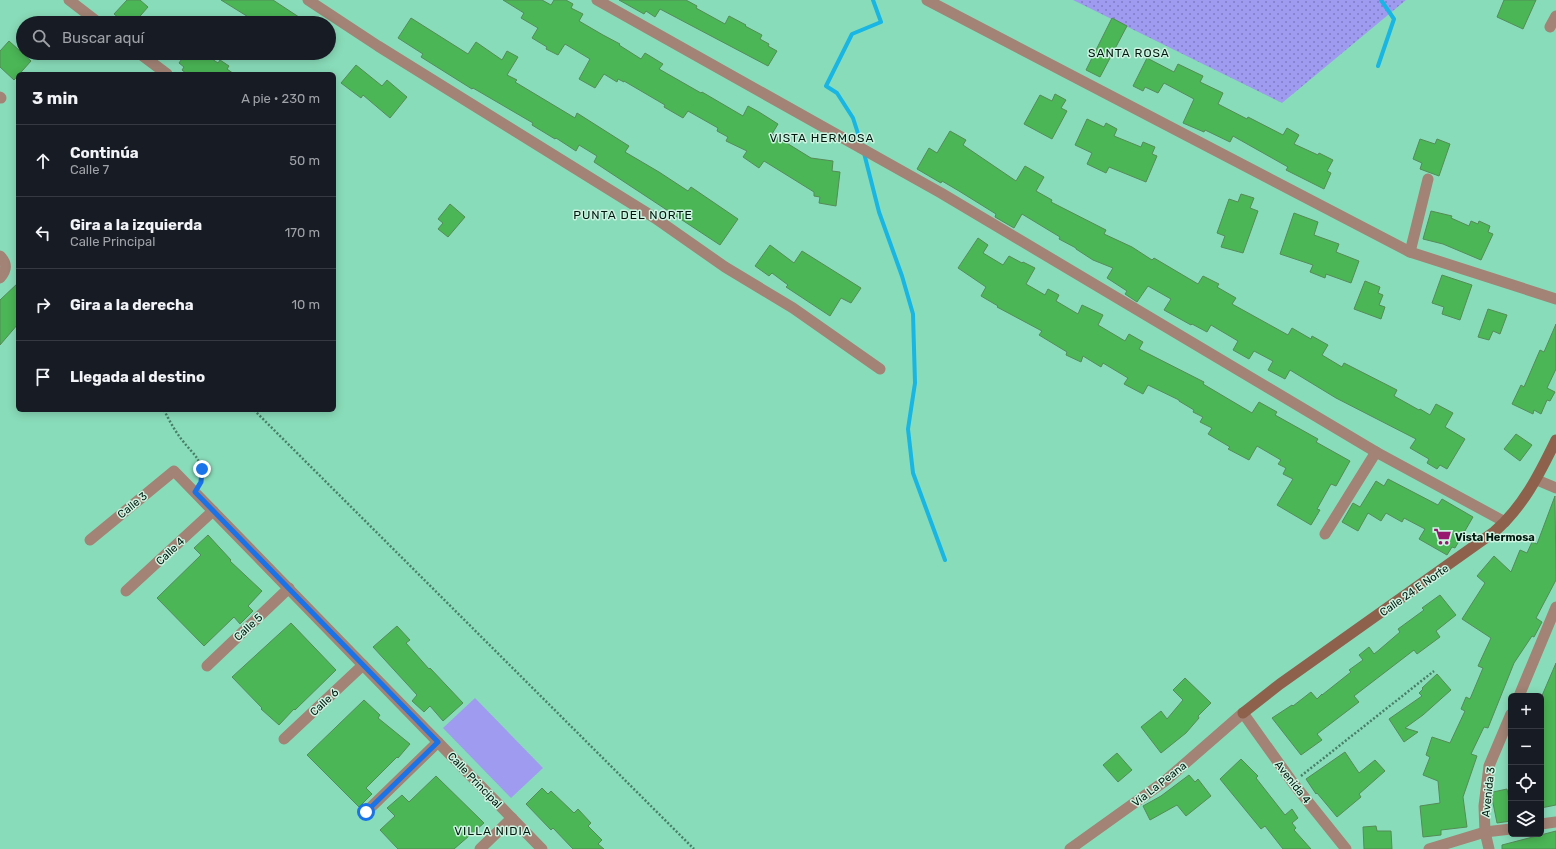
<!DOCTYPE html>
<html lang="es">
<head>
<meta charset="utf-8">
<style>
	:root { --surface:#171b24; --page:#242831; --text:#f1f3f6; --muted:#9ea1a6; --line:#363941 }
	body { margin:0; font-family:Rubik,sans-serif; background:var(--page); color:var(--text) }
	.controls { position:absolute; right:12px; bottom:12px; display:grid; overflow:hidden; border-radius:6px; box-shadow:0 2px 10px #0003 }
	.controls button { width:36px; height:36px; display:grid; place-items:center; padding:0; border:0; border-bottom:1px solid var(--line); background:var(--surface); color:var(--text); font:20px sans-serif }
	.stop { position:absolute; width:12px; height:12px; margin:-9px; border:3px solid #1a73e8; border-radius:50%; background:#fff }
	.stop.end { background:#1a73e8; border-color:#fff; box-shadow:0 1px 4px #0008 }
	.list { margin:0; padding:0; list-style:none }
	h2 { display:flex; justify-content:space-between; align-items:center; height:52px; margin:0; padding:0 16px; font-size:17px }
	h2 small { font-size:13px; font-weight:400; color:var(--muted) }
	.list li { display:grid; grid-template-columns:26px 1fr auto; gap:12px; align-items:center; box-sizing:border-box; height:72px; padding:0 16px; border-top:1px solid var(--line) }
	.list b { display:block; font-size:15px; white-space:nowrap }
	.list p { margin:0; font-size:13px; white-space:nowrap; color:var(--muted) }
	.list em { font-size:13px; font-style:normal; color:var(--muted) }
	.icon { flex:none; width:22px; height:22px; fill:none; stroke:currentColor; stroke-width:2; stroke-linecap:round; stroke-linejoin:round }
	.map { position:relative; flex:none; width:1556px; height:849px; overflow:hidden }
	.search { position:absolute; background:var(--surface); box-shadow:0 2px 10px #0003; left:16px; top:16px; width:320px; height:44px; display:flex; align-items:center; gap:10px; box-sizing:border-box; padding:0 14px; border-radius:22px; color:var(--muted); font-size:15px }
	.panel { position:absolute; background:var(--surface); box-shadow:0 2px 10px #0003; left:16px; top:72px; width:320px; height:340px; border-radius:6px }
	.map>svg:first-child { display:block }
	.grass { fill:url(#grass-dots) }
	.garden { fill:#9f9bf0 }
	.lines { fill:none; stroke-linecap:round; stroke-linejoin:round }
	.stream { stroke:#17b6e4; stroke-width:4 }
	.building { fill:#4bb656; stroke:#558b58 }
	.path { stroke:#477e67; stroke-width:2.5; stroke-dasharray:2 2; stroke-linecap:butt }
	.minor { stroke:#a28375; stroke-width:11 }
	.tertiary { stroke:#a28375; stroke-width:11 }
	.secondary { stroke:#8e614d; stroke-width:11 }
	.route { stroke:#1a73e8; stroke-width:5 }
	.labels { text-anchor:middle; stroke-width:3; stroke-linejoin:round; paint-order:stroke }
	.street-label { font-size:11px; fill:#00180e; stroke:#ccf3e1 }
	.poi-label { font-size:11px; font-weight:bold; fill:#00180e; stroke:#ccf3e1; text-anchor:start }
	.neighbourhood-label { font-size:12px; letter-spacing:1px; fill:#00180e; stroke:#ccf3e1 }
</style>
</head>
<body>
<div class="map">
<svg width="1556" height="849" viewBox="0 0 1556 849">
	<defs>
		<pattern id="grass-dots" width="8" height="8" patternUnits="userSpaceOnUse"><rect width="8" height="8" fill="#9f9bf0"/><path d="M2 2h.1M6 6h.1" fill="none" stroke="#7f7dc1" stroke-width="1.8" stroke-linecap="round"/></pattern>
	</defs>
	<rect width="100%" height="100%" fill="#89dcb9"/>
	<!-- grass -->
	<polygon class="grass" points="1073,0 1406,0 1282,103"/>
	<!-- garden -->
	<polygon class="garden" points="475,698 543,768 511,798 443,728"/>
	<g class="lines">
		<!-- stream -->
		<g class="stream">
			<polyline points="1378,66 1394,19 1381,0"/>
			<polyline points="862,146 853,118 837,93 826,86 852,34 881,22 873,0"/>
			<polyline points="864,153 879,212 902,276 913,314 915,383 908,429 913,473 945,560"/>
		</g>
	</g>
	<!-- building -->
	<g class="building">
		<polygon points="127,0 140,0 148,7 134,23 125,23 114,14"/>
		<polygon points="221,0 273,0 308,23 258,23"/>
		<polygon points="503,0 542,0 551,5 554,0 566,0 573,4 571,8 583,14 579,21 603,35 620,44 619,45 641,59 645,53 663,64 659,69 701,93 702,92 743,116 748,106 759,112 778,124 772,134 811,158 833,161 832,171 840,172 836,206 819,203 820,197 814,196 814,192 777,169 764,161 759,168 743,157 747,151 726,141 728,137 717,131 718,128 688,111 683,118 664,107 665,105 624,81 624,82 618,79 617,82 604,74 595,88 579,79 590,59 565,44 558,55 546,49 547,47 532,38 538,28 521,18 524,13"/>
		<polygon points="619,0 686,0 697,6 696,8 705,13 725,24 729,16 746,25 745,26 762,35 760,39 769,44 768,46 777,51 768,66 660,9 655,17 646,11 644,14"/>
		<polygon points="1504,0 1536,0 1523,29 1497,17"/>
		<polygon points="411,18 468,54 476,42 502,60 507,51 518,57 507,75 517,80 515,82 575,118 577,113 629,146 625,152 659,172 688,191 691,187 738,219 720,245 594,162 597,156 579,145 576,151 556,138 555,139 532,125 533,123 473,88 472,89 421,57 423,54 398,38"/>
		<polygon points="1112,18 1127,26 1100,77 1086,70"/>
		<polygon points="9,41 31,61 14,80 0,67 0,51"/>
		<polygon points="186,53 203,53 218,63 220,60 229,66 227,69 234,74 187,74 182,70 184,67 179,63"/>
		<polygon points="1147,58 1174,72 1178,64 1203,76 1200,82 1223,93 1218,104 1247,119 1248,117 1283,135 1287,128 1299,135 1294,144 1318,155 1319,153 1333,160 1327,171 1331,173 1324,189 1286,170 1288,167 1233,136 1230,142 1205,130 1204,132 1183,123 1194,99 1164,83 1158,93 1145,87 1143,91 1133,86"/>
		<polygon points="356,65 382,86 387,80 407,97 390,118 363,95 361,98 341,83"/>
		<polygon points="1055,94 1066,100 1061,108 1067,111 1052,139 1024,124 1040,95 1052,101"/>
		<polygon points="1087,119 1104,127 1106,123 1117,129 1114,136 1141,147 1143,142 1155,147 1152,154 1157,156 1146,182 1109,167 1106,173 1087,164 1092,153 1075,145"/>
		<polygon points="950,131 966,140 963,145 1016,181 1025,166 1044,177 1036,191 1052,200 1051,202 1106,230 1104,234 1132,247 1152,260 1154,258 1198,284 1203,276 1219,284 1217,287 1236,298 1232,304 1288,335 1292,328 1311,339 1312,336 1328,345 1322,355 1342,367 1344,363 1397,390 1394,396 1419,410 1420,409 1430,415 1436,404 1453,413 1445,427 1465,439 1447,469 1440,465 1437,469 1427,463 1429,459 1410,448 1416,439 1336,398 1290,370 1285,379 1268,370 1273,361 1254,351 1249,359 1233,350 1238,341 1211,325 1207,332 1192,324 1191,325 1164,310 1171,299 1148,286 1137,302 1125,294 1127,291 1107,278 1113,268 1093,260 1076,249 1076,248 1059,239 1060,237 1022,214 1014,228 995,217 996,214 959,191 942,181 941,183 917,169 929,148 937,153"/>
		<polygon points="1420,139 1435,144 1437,139 1450,144 1439,176 1420,169 1422,163 1413,159"/>
		<polygon points="1241,194 1254,198 1250,208 1258,211 1243,253 1221,247 1225,236 1217,233 1229,199 1238,202"/>
		<polygon points="450,204 465,217 448,237 438,229 443,223 438,219"/>
		<polygon points="1431,211 1452,216 1451,218 1469,226 1471,221 1478,224 1479,221 1490,226 1488,232 1493,234 1481,260 1443,244 1423,239"/>
		<polygon points="1294,213 1318,222 1314,235 1339,244 1336,252 1359,261 1351,283 1326,274 1325,278 1310,272 1313,265 1280,254"/>
		<polygon points="978,238 988,245 983,253 1003,265 1009,256 1022,263 1023,262 1035,268 1026,284 1045,295 1048,289 1059,295 1056,301 1078,314 1082,305 1103,315 1098,325 1125,341 1129,334 1143,342 1139,349 1204,382 1203,384 1252,413 1259,402 1277,412 1275,415 1318,439 1316,442 1350,461 1336,486 1331,484 1317,509 1320,510 1311,525 1277,505 1293,479 1283,474 1286,468 1278,464 1281,460 1257,446 1249,460 1228,449 1230,447 1208,434 1212,428 1200,422 1203,417 1193,412 1194,410 1179,401 1179,400 1148,385 1143,394 1124,384 1128,378 1103,363 1101,367 1083,356 1081,362 1066,355 1067,352 1039,335 1042,331 997,307 998,306 981,296 986,287 958,268"/>
		<polygon points="770,245 794,263 802,251 861,288 851,303 841,298 830,316 786,287 788,285 772,273 769,276 755,266"/>
		<polygon points="1442,275 1472,285 1460,320 1442,314 1444,307 1432,303"/>
		<polygon points="1365,281 1380,287 1378,293 1383,295 1379,305 1385,307 1381,319 1354,309"/>
		<polygon points="18,283 18,324 0,345 0,300"/>
		<polygon points="1488,309 1507,315 1500,334 1493,331 1489,340 1478,337"/>
		<polygon points="1556,324 1556,369 1547,388 1555,392 1550,401 1547,400 1541,414 1534,410 1533,414 1512,404 1521,385 1524,387 1540,350 1544,352"/>
		<polygon points="1516,434 1532,445 1520,461 1504,449"/>
		<polygon points="1388,479 1438,505 1442,499 1473,517 1455,548 1452,547 1447,555 1419,539 1425,529 1404,518 1402,522 1386,513 1381,521 1368,513 1358,531 1342,522 1353,503 1360,507 1376,481 1384,486"/>
		<polygon points="1555,496 1556,580 1536,618 1542,622 1534,637 1532,636 1514,663 1488,728 1484,727 1471,754 1477,756 1463,797 1467,827 1441,830 1441,835 1423,837 1420,806 1440,803 1438,781 1423,775 1430,757 1426,755 1432,737 1450,743 1465,711 1461,709 1466,697 1470,699 1483,668 1478,666 1491,638 1462,619 1485,583 1477,576 1494,556 1511,572 1520,550 1527,553 1532,542 1537,544"/>
		<polygon points="208,535 231,560 230,561 262,591 248,606 253,611 240,624 234,617 204,646 157,598 201,555 194,548"/>
		<polygon points="1440,595 1456,615 1436,631 1440,637 1417,654 1414,650 1354,696 1359,702 1317,734 1322,740 1301,755 1272,718 1292,705 1293,706 1311,692 1317,699 1322,694 1322,695 1351,672 1349,670 1363,660 1359,655 1369,647 1374,654 1379,650 1400,632 1398,629 1424,610 1422,608"/>
		<polygon points="291,623 336,670 295,710 294,709 279,725 261,709 262,708 232,677"/>
		<polygon points="397,626 410,640 406,643 429,669 430,668 463,703 443,721 430,706 424,712 412,701 417,695 373,647"/>
		<polygon points="1556,663 1556,805 1541,808 1541,790 1543,789 1541,779 1541,698"/>
		<polygon points="1437,674 1451,690 1423,715 1405,728 1418,732 1404,742 1389,719 1422,696 1419,693 1423,689 1422,688"/>
		<polygon points="1185,678 1211,703 1198,716 1199,718 1186,733 1161,753 1141,727 1161,711 1167,719 1183,700 1173,690"/>
		<polygon points="364,700 380,715 378,718 410,744 398,758 397,757 366,788 372,794 359,807 307,755"/>
		<polygon points="1345,752 1359,773 1375,760 1385,771 1359,794 1361,797 1337,817 1317,793 1316,794 1306,779"/>
		<polygon points="1117,753 1132,770 1118,782 1103,765"/>
		<polygon points="1241,759 1258,776 1256,778 1285,815 1292,809 1298,818 1292,823 1296,828 1294,830 1311,849 1283,849 1265,826 1261,829 1220,779"/>
		<polygon points="1189,775 1195,782 1198,779 1211,796 1186,816 1177,805 1150,820 1143,806 1161,796"/>
		<polygon points="436,776 484,823 454,849 398,849 380,830 395,816 387,808 402,795 409,802"/>
		<polygon points="542,788 548,794 551,791 574,813 578,809 591,823 588,826 602,840 598,844 604,849 573,849 553,828 551,830 526,804"/>
		<polygon points="1507,789 1511,808 1511,821 1497,823 1492,798 1493,792"/>
		<polygon points="1376,826 1377,831 1391,831 1392,849 1364,849 1363,827"/>
		<polygon points="1556,831 1556,849 1502,849 1502,845"/>
	</g>
	<g class="lines">
		<!-- path -->
		<g class="path">
			<path d="M164,410C169,420 175,431 182,440C195,457 203,458 201,482"/>
			<polyline points="254,410 694,849"/>
			<polyline points="1301,776 1434,671"/>
		</g>
		<!-- minor -->
		<g class="minor">
			<polyline points="69,0 99,23"/>
			<polyline points="308,0 378,46 655,218 725,267 793,308 880,369"/>
			<polyline points="597,0 941,193 1376,452 1505,522"/>
			<polyline points="927,0 1410,252 1556,299"/>
			<polyline points="1550,27 1556,16"/>
			<polyline points="139,53 167,74"/>
			<polyline points="0,97 1,98"/>
			<polyline points="1410,252 1428,179"/>
			<path d="M0,256C8,264 7,270 0,278"/>
			<polyline points="1537,480 1556,488"/>
			<polyline points="1325,534 1376,452"/>
			<polyline points="90,540 174,471 542,849"/>
			<polyline points="126,591 213,511"/>
			<polyline points="207,666 289,588"/>
			<polyline points="1519,696 1556,607"/>
			<polyline points="1243,713 1293,783 1346,849"/>
			<polyline points="284,739 363,665"/>
			<polyline points="366,812 438,742"/>
			<polyline points="1541,824 1556,822"/>
			<polyline points="480,849 512,818"/>
			<polyline points="1429,849 1485,832 1511,829"/>
			<polyline points="1489,849 1485,832 1484,806 1489,766 1511,714"/>
		</g>
		<!-- tertiary -->
		<polyline class="tertiary" points="1070,849 1165,781 1243,713"/>
		<!-- secondary -->
		<path class="secondary" d="M1243,713L1280,684L1494,532C1523,507 1539,475 1556,440"/>
	</g>
	<g class="lines">
		<!-- route -->
		<polyline class="route" points="202,469 201,482 195,492 438,742 366,812"/>
	</g>
	<!-- icons -->
	<defs>
		<symbol id="supermarket-bare" viewBox="-9 -9 18 18"><path d="M-6-5.5h2.5l.6 2H6L4.5 2H-2.5L-4.4-4H-6ZM-1.5 3.2a1.3 1.3 0 1 0 .1 0ZM3 3.2a1.3 1.3 0 1 0 .1 0Z" fill="#98186f" stroke="#ccf3e1" stroke-width="2.5" paint-order="stroke"/></symbol>
	</defs>
	<g fill-rule="evenodd">
		<use href="#supermarket-bare" x="1430" y="524" width="25" height="25"/>
	</g>
	<g class="labels">
		<!-- street labels -->
		<g class="street-label">
			<text transform="translate(132 505) rotate(-39)" y="4">Calle 3</text>
			<text transform="translate(170 551) rotate(-43)" y="4">Calle 4</text>
			<text transform="translate(1414 590) rotate(-35)" y="4">Calle 24 E Norte</text>
			<text transform="translate(248 627) rotate(-43)" y="4">Calle 5</text>
			<text transform="translate(324 702) rotate(-43)" y="4">Calle 6</text>
			<text transform="translate(475 780) rotate(46)" y="4">Calle Principal</text>
			<text transform="translate(1293 782) rotate(52)" y="4">Avenida 4</text>
			<text transform="translate(1159 784) rotate(-38)" y="4">Vía La Peana</text>
			<text transform="translate(1488 792) rotate(-84)" y="4">Avenida 3</text>
		</g>
		<!-- poi labels -->
		<g class="poi-label">
			<text x="1455" y="541">Vista Hermosa</text>
		</g>
		<!-- neighbourhood labels -->
		<g class="neighbourhood-label">
			<text x="1129" y="57">SANTA ROSA</text>
			<text x="822" y="142">VISTA HERMOSA</text>
			<text x="633" y="219">PUNTA DEL NORTE</text>
			<text x="493" y="835">VILLA NIDIA</text>
		</g>
	</g>
</svg>
<div class="controls">
<button>+</button>
<button>−</button>
<button><svg class="icon" aria-label="locate" viewBox="0 0 24 24"><circle cx="12" cy="12" r="6"/><path d="M12 2v4M12 18v4M2 12h4M18 12h4"/></svg></button>
<button><svg class="icon" aria-label="layers" viewBox="0 0 24 24"><path d="M12 4l9 5-9 5-9-5zM3 14l9 5 9-5"/></svg></button>
</div>
<div class="stop" style="left:366px;top:812px"></div>
<div class="stop end" style="left:202px;top:469px"></div>
<div class="search"><svg class="icon" aria-label="search" viewBox="0 0 24 24"><circle cx="10" cy="10" r="6"/><path d="M15 15l6 6"/></svg>Buscar aquí</div>
<section class="panel">
<h2>3 min<small>A pie · 230 m</small></h2>
<ul class="list">
<li><svg class="icon" aria-label="ahead" viewBox="0 0 24 24"><path d="M12 20V5M6 11l6-6 6 6"/></svg><div><b>Continúa</b><p>Calle 7</p></div><em>50 m</em></li>
<li><svg class="icon" aria-label="left" viewBox="0 0 24 24"><path d="M17 20v-9H6M10 6l-5 5 5 5"/></svg><div><b>Gira a la izquierda</b><p>Calle Principal</p></div><em>170 m</em></li>
<li><svg class="icon" aria-label="right" viewBox="0 0 24 24"><path d="M7 20v-9h11M14 6l5 5-5 5"/></svg><div><b>Gira a la derecha</b></div><em>10 m</em></li>
<li><svg class="icon" aria-label="arrive" viewBox="0 0 24 24"><path d="M6 21V4h12l-3 4 3 4H6"/></svg><div><b>Llegada al destino</b></div></li>
</ul>
</section>
</div>
</body>
</html>
